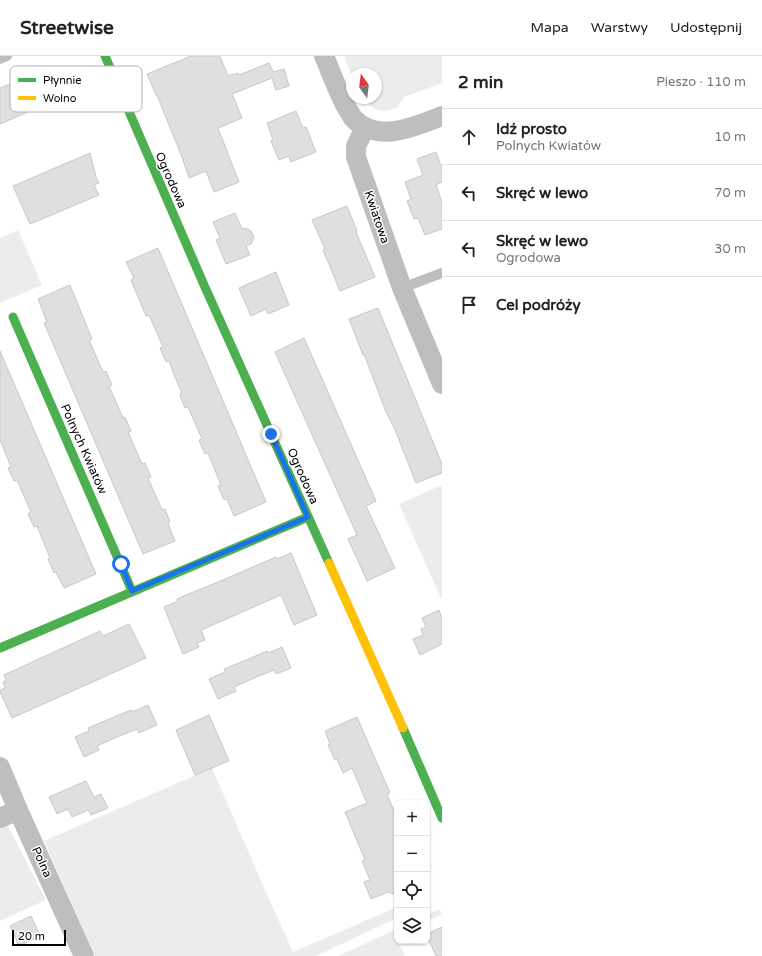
<!DOCTYPE html>
<html lang="pl">
<head>
<meta charset="utf-8">
<style>
	:root { --surface:#fff; --page:#f2f2f2; --text:#222; --muted:#767676; --line:#e0e0e0 }
	body { margin:0; font-family:"Varela Round",sans-serif; background:var(--page); color:var(--text) }
	.controls { position:absolute; right:12px; bottom:12px; display:grid; overflow:hidden; border-radius:8px; box-shadow:0 1px 3px #0004 }
	.controls button { width:36px; height:36px; display:grid; place-items:center; padding:0; border:0; border-bottom:1px solid var(--line); background:var(--surface); color:var(--text); font:20px sans-serif }
	.compass { position:absolute; left:346px; top:12px; width:36px; height:36px; border-radius:50%; background:var(--surface); box-shadow:0 1px 3px #0004; rotate:346deg }
	.scale { position:absolute; left:12px; bottom:10px; width:54px; box-sizing:border-box; padding-left:4px; border:2px solid #000; border-top:0; font-size:11px; line-height:14px; white-space:nowrap; color:#000; -webkit-text-stroke:3px #fff; paint-order:stroke }
	.stop { position:absolute; width:12px; height:12px; margin:-9px; border:3px solid #1a73e8; border-radius:50%; background:#fff }
	.stop.end { background:#1a73e8; border-color:#fff; box-shadow:0 1px 4px #0008 }
	.list { margin:0; padding:0; list-style:none }
	h2 { display:flex; justify-content:space-between; align-items:center; height:52px; margin:0; padding:0 16px; font-size:17px }
	h2 small { font-size:13px; font-weight:400; color:var(--muted) }
	.list li { display:grid; grid-template-columns:26px 1fr auto; gap:12px; align-items:center; box-sizing:border-box; height:56px; padding:0 16px; border-top:1px solid var(--line) }
	.list b { display:block; font-size:15px; white-space:nowrap }
	.list p { margin:0; font-size:13px; white-space:nowrap; color:var(--muted) }
	.list em { font-size:13px; font-style:normal; color:var(--muted) }
	.icon { flex:none; width:22px; height:22px; fill:none; stroke:currentColor; stroke-width:2; stroke-linecap:round; stroke-linejoin:round }
	.map { position:relative; flex:none; width:442px; height:900px; overflow:hidden }
	header { display:flex; align-items:center; gap:24px; box-sizing:border-box; height:56px; padding:0 20px; background:var(--surface); border-bottom:1px solid var(--line) }
	header strong { font-size:19px }
	nav { display:flex; gap:22px; margin-inline-start:auto; font-size:14px }
	main { display:flex }
	aside { flex:1; background:var(--surface) }
	.map>svg:first-child { display:block }
	.green { fill:#ececec }
	.building { fill:#dfdfdf; stroke:#c7c7c7 }
	.lines { fill:none; stroke-linecap:round; stroke-linejoin:round }
	.lane { stroke:#bebebe; stroke-width:10 }
	.street { stroke:#bebebe; stroke-width:20 }
	.fast { stroke:#4caf50; stroke-width:9 }
	.slow { stroke:#ffc107; stroke-width:9 }
	.route { stroke:#1a73e8; stroke-width:5 }
	.labels { text-anchor:middle; stroke-width:3; stroke-linejoin:round; paint-order:stroke }
	.street-label { font-size:12px; fill:#000; stroke:#fff }
	.key { fill:#fff; stroke:#b2b2b2; stroke-width:1 }
	.key-label { font-size:11px; fill:#000 }
</style>
</head>
<body>
<header>
<strong>Streetwise</strong>
<nav><a>Mapa</a><a>Warstwy</a><a>Udostępnij</a></nav>
</header>
<main>
<div class="map">
<svg width="442" height="900" viewBox="0 0 442 900">
	<rect width="100%" height="100%" fill="#fff"/>
	<!-- green -->
	<g class="green">
		<path d="M344,0H442V27L404,41L398,51C394,52 389,55 385,55C377,56 367,48 362,42H376V18H352V20Z"/>
		<polygon points="18,174 42,229 0,247 0,182"/>
		<polygon points="442,429 442,542 441,542 399,448"/>
		<polygon points="212,712 265,834 293,896 397,851 397,862 316,900 95,900 44,785"/>
		<polygon points="7,768 46,844 0,865 0,772"/>
		<polygon points="437,854 440,854 442,858 427,865 427,859"/>
		<polygon points="397,873 397,878 395,879 397,885 398,885 405,900 338,900"/>
	</g>
	<!-- building -->
	<g class="building">
		<polygon points="191,0 220,0 228,20 232,18 233,19 238,17 239,19 269,7 273,16 284,13 289,30 276,34 272,22 232,38 242,62 218,72 239,126 214,136 206,115 189,122 182,101 157,39 156,39 147,18"/>
		<polygon points="15,26 28,56 0,68 0,32"/>
		<polygon points="296,55 303,72 306,71 316,96 291,106 289,100 279,104 271,85 273,84 267,67"/>
		<polygon points="436,96 442,112 442,126 436,129 442,146 442,173 425,179 418,162 414,163 407,145 411,143 405,126 423,119 417,103"/>
		<polygon points="90,97 96,121 99,127 94,129 99,139 30,168 13,130"/>
		<polygon points="347,150 357,175 356,176 375,221 340,235 323,194 325,193 312,164"/>
		<polygon points="235,157 242,173 245,172 251,175 254,181 251,188 246,190 250,199 226,208 216,184 220,182 213,166"/>
		<polygon points="158,192 266,446 234,460 227,443 224,444 218,430 221,429 208,397 205,398 199,384 202,383 188,351 185,352 182,345 180,338 182,337 175,321 169,305 166,306 160,292 163,291 149,259 146,260 131,224 134,222 126,206"/>
		<polygon points="276,216 289,249 268,258 266,253 251,260 239,232"/>
		<polygon points="70,229 92,283 89,284 103,316 106,315 112,329 109,330 123,362 125,361 131,375 128,376 142,408 145,407 151,421 148,422 162,454 165,453 170,466 168,468 175,485 143,498 44,267 47,266 38,243"/>
		<polygon points="378,252 442,408 442,417 416,427 394,371 386,356 364,298 363,299 349,263"/>
		<polygon points="304,282 376,445 366,450 395,512 367,525 348,483 357,479 275,296"/>
		<polygon points="0,295 96,518 64,532 56,516 54,517 48,503 50,502 37,470 34,471 28,458 31,456 17,424 14,425 8,412 11,411 0,384"/>
		<polygon points="291,497 317,559 294,569 281,539 201,574 205,584 197,587 199,591 183,598 164,551 178,545 177,543 186,539 218,526 276,501 277,503"/>
		<polygon points="439,554 442,563 442,588 420,599 413,583 423,579 421,573 426,571 422,562"/>
		<polygon points="129,568 146,602 12,662 0,636 0,634 5,632 3,626 6,624 4,619 100,575 103,580"/>
		<polygon points="282,591 291,612 276,618 274,614 254,622 234,631 236,635 218,643 209,623 225,616 224,613 246,604 267,595 268,597"/>
		<polygon points="148,649 157,669 139,677 137,673 117,681 97,690 99,694 84,701 75,681 89,675 88,672 131,654 132,656"/>
		<polygon points="209,659 229,705 195,719 176,674"/>
		<polygon points="357,661 390,737 387,738 397,763 397,839 388,836 371,843 364,826 370,824 362,805 365,804 345,756 367,747 352,712 343,717 337,703 335,704 328,689 330,688 325,675"/>
		<polygon points="86,725 94,741 101,738 108,752 91,759 88,754 72,761 68,753 57,758 49,741"/>
		<polygon points="31,860 40,880 19,890 10,870"/>
		<polygon points="442,871 442,900 436,900 427,880 427,878"/>
	</g>
	<g class="lines">
		<!-- lane -->
		<g class="lane">
			<polyline points="0,3 7,0"/>
			<polyline points="402,232 442,217"/>
		</g>
		<!-- street -->
		<g class="street">
			<path d="M324,0C332,18 338,37 348,54C350,56 351,59 353,62C377,88 414,71 442,60"/>
			<polyline points="365,72 356,90 356,101 402,232 442,328"/>
			<polyline points="0,711 18,754 84,900"/>
			<polyline points="0,762 18,754"/>
		</g>
		<!-- fast -->
		<g class="fast">
			<polyline points="105,0 204,229 329,507"/>
			<polyline points="13,261 132,535"/>
			<polyline points="0,592 308,461"/>
			<polyline points="403,672 442,762"/>
		</g>
		<!-- slow -->
		<polyline class="slow" points="329,507 403,672"/>
	</g>
	<g class="lines">
		<!-- route -->
		<polyline class="route" points="121,508 132,535 308,461 271,378"/>
	</g>
	<g class="labels">
		<!-- street labels -->
		<g class="street-label">
			<text transform="translate(171 124) rotate(66)" y="4">Ogrodowa</text>
			<text transform="translate(377 161) rotate(71)" y="4">Kwiatowa</text>
			<text transform="translate(84 393) rotate(66)" y="4">Polnych Kwiatów</text>
			<text transform="translate(303 420) rotate(66)" y="4">Ogrodowa</text>
			<text transform="translate(42 806) rotate(66)" y="4">Polna</text>
		</g>
	</g>
	<!-- legend -->
	<rect x="10" y="10" width="132" height="46" rx="6" class="key"/>
	<rect x="18" y="22" width="18" height="4" fill="#4caf50"/>
	<rect x="18" y="40" width="18" height="4" fill="#ffc107"/>
	<g class="key-label">
		<text x="43" y="28">Płynnie</text>
		<text x="43" y="46">Wolno</text>
	</g>
</svg>
<div class="controls">
<button>+</button>
<button>−</button>
<button><svg class="icon" aria-label="locate" viewBox="0 0 24 24"><circle cx="12" cy="12" r="6"/><path d="M12 2v4M12 18v4M2 12h4M18 12h4"/></svg></button>
<button><svg class="icon" aria-label="layers" viewBox="0 0 24 24"><path d="M12 4l9 5-9 5-9-5zM3 14l9 5 9-5"/></svg></button>
</div>
<svg class="compass" viewBox="-18 -18 36 36"><path d="M0-13l5 13h-10z" fill="#e53935"/><path d="M0 13l5-13h-10z" fill="#767676"/></svg>
<div class="scale">20 m</div>
<div class="stop" style="left:121px;top:508px"></div>
<div class="stop end" style="left:271px;top:378px"></div>
</div>
<aside>
<h2>2 min<small>Pieszo · 110 m</small></h2>
<ul class="list">
<li><svg class="icon" aria-label="ahead" viewBox="0 0 24 24"><path d="M12 20V5M6 11l6-6 6 6"/></svg><div><b>Idź prosto</b><p>Polnych Kwiatów</p></div><em>10 m</em></li>
<li><svg class="icon" aria-label="left" viewBox="0 0 24 24"><path d="M17 20v-9H6M10 6l-5 5 5 5"/></svg><div><b>Skręć w lewo</b></div><em>70 m</em></li>
<li><svg class="icon" aria-label="left" viewBox="0 0 24 24"><path d="M17 20v-9H6M10 6l-5 5 5 5"/></svg><div><b>Skręć w lewo</b><p>Ogrodowa</p></div><em>30 m</em></li>
<li><svg class="icon" aria-label="arrive" viewBox="0 0 24 24"><path d="M6 21V4h12l-3 4 3 4H6"/></svg><div><b>Cel podróży</b></div></li>
</ul>
</aside>
</main>
</body>
</html>
